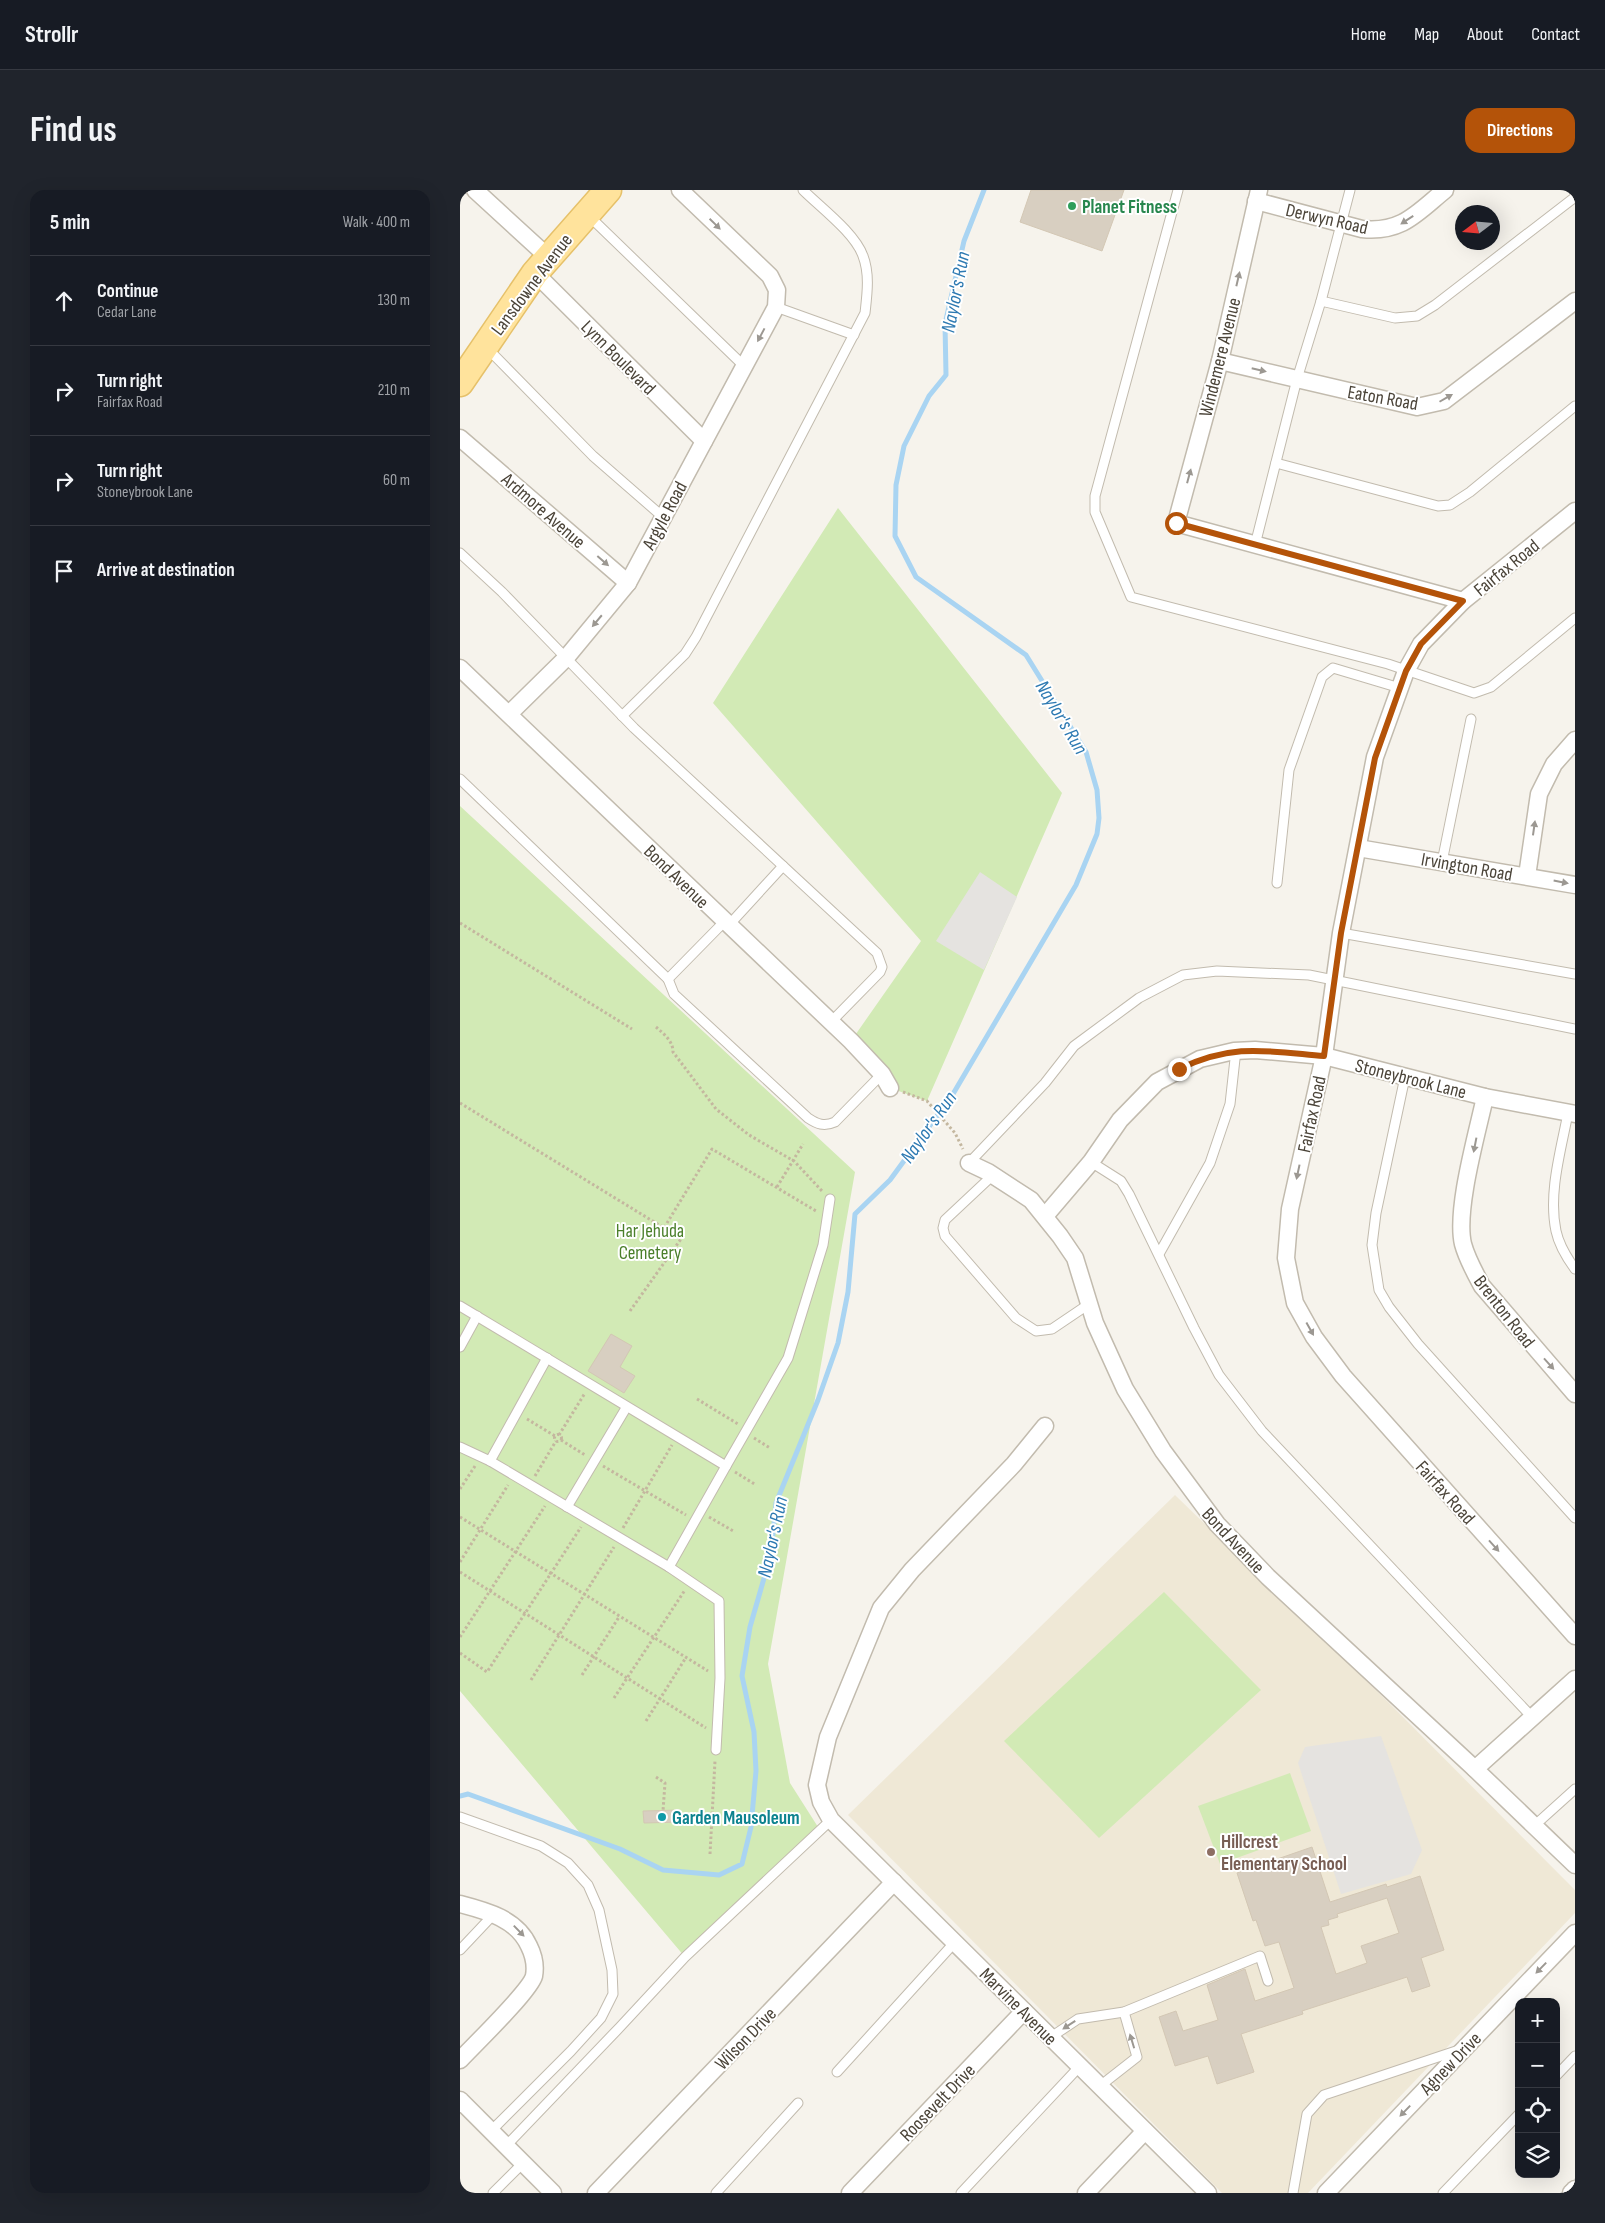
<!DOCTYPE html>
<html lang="en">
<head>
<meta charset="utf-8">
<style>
	:root { --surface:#171b24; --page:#20242c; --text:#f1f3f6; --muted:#9ea1a6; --line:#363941; --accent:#b45309 }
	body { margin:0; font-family:"Sofia Sans Condensed",sans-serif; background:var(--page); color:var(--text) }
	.controls { position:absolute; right:15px; bottom:15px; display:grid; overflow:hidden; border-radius:10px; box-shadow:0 5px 20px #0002 }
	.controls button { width:45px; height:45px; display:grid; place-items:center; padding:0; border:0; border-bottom:1px solid var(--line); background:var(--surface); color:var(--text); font:25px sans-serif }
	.compass { position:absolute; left:995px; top:15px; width:45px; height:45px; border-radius:50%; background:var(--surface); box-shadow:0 5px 20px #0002; rotate:254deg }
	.stop { position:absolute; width:15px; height:15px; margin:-11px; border:4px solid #b45309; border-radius:50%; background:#fff }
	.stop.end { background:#b45309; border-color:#fff; box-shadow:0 1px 5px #0008 }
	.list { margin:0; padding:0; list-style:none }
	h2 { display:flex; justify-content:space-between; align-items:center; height:65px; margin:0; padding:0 20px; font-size:21px }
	h2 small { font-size:16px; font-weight:400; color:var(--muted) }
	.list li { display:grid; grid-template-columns:32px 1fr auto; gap:15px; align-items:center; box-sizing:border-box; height:90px; padding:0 20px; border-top:1px solid var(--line) }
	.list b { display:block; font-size:19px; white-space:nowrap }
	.list p { margin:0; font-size:16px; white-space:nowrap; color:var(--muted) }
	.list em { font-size:16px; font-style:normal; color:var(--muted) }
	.icon { flex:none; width:28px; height:28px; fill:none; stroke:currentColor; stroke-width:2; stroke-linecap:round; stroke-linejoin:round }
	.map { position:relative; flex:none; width:1115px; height:2003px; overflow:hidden; border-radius:15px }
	header { display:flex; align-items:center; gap:30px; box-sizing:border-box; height:70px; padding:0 25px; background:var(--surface); border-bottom:1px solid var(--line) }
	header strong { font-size:24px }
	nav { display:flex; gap:28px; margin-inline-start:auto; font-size:18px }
	.intro { display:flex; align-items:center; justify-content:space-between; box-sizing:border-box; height:120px; padding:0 30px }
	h1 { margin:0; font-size:35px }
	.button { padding:12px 22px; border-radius:15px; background:var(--accent); color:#fff; font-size:18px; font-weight:700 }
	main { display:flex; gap:30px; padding:0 30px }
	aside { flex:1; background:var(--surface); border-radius:15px; box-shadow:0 5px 20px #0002 }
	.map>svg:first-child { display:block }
	.education { fill:#efe8d6 }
	.green { fill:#d2eab5 }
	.parking { fill:#e5e3e0 }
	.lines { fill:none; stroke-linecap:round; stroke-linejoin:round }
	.stream { stroke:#a9d4f2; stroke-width:5 }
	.building { fill:#d8cfc1; stroke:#d3c7b4; fill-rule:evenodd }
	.lane-casing { stroke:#c2bbae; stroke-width:11 }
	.street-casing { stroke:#c2bbae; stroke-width:19 }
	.primary-casing { stroke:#e6c16a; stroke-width:29 }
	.path { stroke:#c4b79f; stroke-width:3; stroke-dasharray:2.5 2.5; stroke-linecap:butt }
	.lane { stroke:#fff; stroke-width:9 }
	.street { stroke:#fff; stroke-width:16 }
	.primary { stroke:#ffe39c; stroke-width:26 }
	.oneway { fill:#9c9892 }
	.route { stroke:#b45309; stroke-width:6 }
	.leisure-dot { fill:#2e9e5b; stroke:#fff; stroke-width:2 }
	.culture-dot { fill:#0f9aa8; stroke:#fff; stroke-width:2 }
	.education-dot { fill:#8d6e63; stroke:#fff; stroke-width:2 }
	.labels { text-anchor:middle; stroke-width:4; stroke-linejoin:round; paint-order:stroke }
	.leisure-label { font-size:19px; font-weight:bold; fill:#27864d; stroke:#fff; text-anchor:start }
	.street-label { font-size:19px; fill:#4b4439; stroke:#fff }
	.park-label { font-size:19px; fill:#4a7f2a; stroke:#fff }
	.culture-label { font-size:19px; font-weight:bold; fill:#0d838f; stroke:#fff; text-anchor:start }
	.education-label { font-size:19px; font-weight:bold; fill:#785e54; stroke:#fff; text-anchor:start }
	.water-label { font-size:20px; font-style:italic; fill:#2e7ab2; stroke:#fff }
</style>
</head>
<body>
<header>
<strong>Strollr</strong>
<nav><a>Home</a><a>Map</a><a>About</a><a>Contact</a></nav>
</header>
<div class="intro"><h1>Find us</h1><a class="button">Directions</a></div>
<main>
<aside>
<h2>5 min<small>Walk · 400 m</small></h2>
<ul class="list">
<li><svg class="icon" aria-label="ahead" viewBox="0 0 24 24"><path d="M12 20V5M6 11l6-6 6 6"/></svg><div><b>Continue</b><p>Cedar Lane</p></div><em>130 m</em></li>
<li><svg class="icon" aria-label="right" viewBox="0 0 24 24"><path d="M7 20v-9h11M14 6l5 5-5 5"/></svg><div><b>Turn right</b><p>Fairfax Road</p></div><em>210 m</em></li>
<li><svg class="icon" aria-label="right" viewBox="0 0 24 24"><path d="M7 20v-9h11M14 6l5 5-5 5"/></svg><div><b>Turn right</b><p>Stoneybrook Lane</p></div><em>60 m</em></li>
<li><svg class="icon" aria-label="arrive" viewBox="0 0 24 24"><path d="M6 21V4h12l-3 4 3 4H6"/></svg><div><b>Arrive at destination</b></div></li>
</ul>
</aside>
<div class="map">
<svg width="1115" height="2003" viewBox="0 0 1115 2003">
	<rect width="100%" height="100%" fill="#f6f3ec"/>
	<!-- education -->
	<polygon class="education" points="715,1305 929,1513 1115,1700 1115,1723 848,2003 762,2003 388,1625"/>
	<!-- green -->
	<g class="green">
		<polygon points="378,318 602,603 467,911 430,898 391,851 461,751 253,513"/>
		<polygon points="0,616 395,982 308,1474 330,1593 358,1637 225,1767 0,1501"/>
		<polygon points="704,1402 801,1500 639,1648 544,1551"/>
		<polygon points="830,1583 851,1641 760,1674 738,1616"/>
	</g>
	<!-- parking -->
	<g class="parking">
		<polygon points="520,682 557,707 524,780 476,751"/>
		<polygon points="921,1546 962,1660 951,1684 881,1704 838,1573 845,1557"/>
	</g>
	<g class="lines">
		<!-- stream -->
		<polyline class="stream" points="0,1606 8,1604 160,1659 203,1680 259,1685 282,1674 291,1637 296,1581 294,1542 282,1486 290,1437 311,1364 316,1313 358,1210 378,1153 388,1102 395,1024 430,990 493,904 616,695 637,644 639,628 637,600 626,562 566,465 456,387 435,346 436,295 444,256 469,206 486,185 485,134 504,51 524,0"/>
	</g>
	<!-- building -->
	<g class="building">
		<polygon points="571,0 664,0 642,61 560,32"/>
		<polygon points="151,1144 172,1156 160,1177 175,1186 164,1203 128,1181"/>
		<polygon points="220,1620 221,1632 184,1633 183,1621"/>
		<path d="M852,1657L870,1712L926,1694L927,1697L960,1686L984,1760L961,1768L970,1796L952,1802L947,1787L842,1821L843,1824L781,1844L794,1882L757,1894L748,1866L715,1876L699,1827L716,1821L723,1841L758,1830L747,1795L785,1779L795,1811L834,1798L819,1752L805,1756L796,1730L793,1731L777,1683ZM927,1708L939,1743L901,1756L907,1773L876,1784L861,1737L869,1735L868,1730L878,1727L877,1724Z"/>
	</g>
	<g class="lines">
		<defs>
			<g id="lane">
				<polyline points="718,0 635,306 635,322 671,407 928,474 1014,503 1031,497 1115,428"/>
				<polyline points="128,25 284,176"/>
				<polyline points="861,111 935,128 957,126 975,115 1115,7"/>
				<polyline points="316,117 394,145"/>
				<polyline points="27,158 133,266 203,327"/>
				<polyline points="816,273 978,316 990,315 1010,302 1115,216"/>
				<polyline points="795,355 837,189 861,111 890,0"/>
				<polyline points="0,363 42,402 174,538 417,763 422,777 420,782 371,832"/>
				<path d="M162,526L225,464L236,447L405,123C407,105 410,84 403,66C395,43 360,17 343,0"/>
				<polyline points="0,589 208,789 265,731"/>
				<polyline points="982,672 1011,529"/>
				<polyline points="817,693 829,580 862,487 873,478 940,498"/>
				<polyline points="269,735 323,676"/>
				<polyline points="881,743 1115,784"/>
				<path d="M208,789L214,804L348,928C357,934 364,937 375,932L422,884"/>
				<polyline points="945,887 916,1023 912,1055 919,1100 929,1117 958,1154 1115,1328"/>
				<path d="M1108,923C1101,960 1088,1003 1096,1041C1099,1055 1107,1068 1115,1079"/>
				<polyline points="631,972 661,991 669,1004 734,1138 759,1185 802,1241 1072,1527"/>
				<polyline points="509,973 585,893 614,856 679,808 723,785 757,781 849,785 1115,839"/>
				<polyline points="533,985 485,1030 483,1038 485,1046 556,1128 576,1141 592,1139 629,1114"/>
				<polyline points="699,1064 750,973 770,914 776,860"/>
				<polyline points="0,1116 266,1276 209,1377 259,1411 260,1488 256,1560"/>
				<polyline points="0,1157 17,1126"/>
				<polyline points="0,1257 30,1271 209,1377"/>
				<polyline points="30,1271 87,1168"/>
				<polyline points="266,1276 328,1168 363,1055 370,1009"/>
				<polyline points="107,1317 166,1218"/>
				<polyline points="0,1627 81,1656 108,1673 128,1695 139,1720 152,1780 153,1804 141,1828 111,1861 31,1941"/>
				<polyline points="1074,1636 1115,1599"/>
				<polyline points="0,1760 33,1725"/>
				<polyline points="591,1847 618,1829 664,1822 800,1766 808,1791"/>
				<polyline points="377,1882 495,1752"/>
				<polyline points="1096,1886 1115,1866"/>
				<polyline points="640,1896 677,1867 664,1822"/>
				<polyline points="46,1956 160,1837 225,1767 371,1630"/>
				<polyline points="33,2003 63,1973"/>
				<polyline points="256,2003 338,1913"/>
				<polyline points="501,2003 620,1876"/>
				<polyline points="833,2003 847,1924 864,1905 999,1860"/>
				<polyline points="983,2003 1059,1924"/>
			</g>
			<g id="street">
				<polyline points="15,0 88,67"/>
				<polyline points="799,0 760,171 716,333 1003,411"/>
				<path d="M796,11L902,39C942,43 957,23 985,0"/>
				<polyline points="75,83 244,251"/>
				<polyline points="760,171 957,217 984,211 1115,111"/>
				<polyline points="0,248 168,393"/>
				<polyline points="1115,321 1003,411 961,454 946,481 915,567 881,743 864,866 830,1019 826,1068 835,1113 854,1147 883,1186 1115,1446"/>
				<polyline points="0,478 391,851 422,884 430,898"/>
				<polyline points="49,524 106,468 168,393 316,117 317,100 310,86 220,0"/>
				<polyline points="898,658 1115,695"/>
				<polyline points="1067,686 1079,604 1094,574 1115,550"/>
				<path d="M1025,907C1017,944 995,1020 1003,1054C1007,1069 1015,1083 1022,1096L1115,1204"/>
				<polyline points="509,973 528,982 571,1010 600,1046 615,1068 635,1133 665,1199 703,1261 757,1334 808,1387 1015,1579 1115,1675"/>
				<polyline points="585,1026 631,972 660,930 697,892 740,869 774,861 795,860 864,866 1025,907 1115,924"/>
				<polyline points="585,1236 554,1274 452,1380 421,1418 368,1547 357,1595 361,1612 371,1630 748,2003"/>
				<polyline points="1015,1579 1115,1489"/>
				<path d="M0,1714C27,1721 57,1729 69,1756C74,1766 76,1775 74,1786C70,1801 14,1855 0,1870"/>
				<polyline points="0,1910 93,2003"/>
				<polyline points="136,2003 434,1692"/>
				<polyline points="390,2003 564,1821"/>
				<polyline points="626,2003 685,1941"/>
				<polyline points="866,2003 1115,1743"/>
				<polyline points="1111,2003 1115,1999"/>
			</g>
			<polyline id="primary" points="0,193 75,83 148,0"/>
		</defs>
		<!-- lane casing -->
		<use href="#lane" class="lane-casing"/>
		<!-- street casing -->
		<use href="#street" class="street-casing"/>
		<!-- primary casing -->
		<use href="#primary" class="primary-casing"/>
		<!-- path -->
		<g class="path">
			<polyline points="0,733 172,839"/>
			<path d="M196,837C204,844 213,851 213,862L256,919L289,945L334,971L362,1001"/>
			<polyline points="443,902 467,911 495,943 503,959"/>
			<polyline points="0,913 204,1038 252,959 356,1021"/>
			<polyline points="317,997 343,954"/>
			<polyline points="170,1121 221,1049 204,1038"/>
			<polyline points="237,1209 278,1234"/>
			<polyline points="67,1229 95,1246"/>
			<circle cx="98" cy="1248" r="3.5"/>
			<polyline points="99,1245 125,1203"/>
			<polyline points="294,1248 310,1258"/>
			<polyline points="101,1250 125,1265"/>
			<polyline points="143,1276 226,1325"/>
			<polyline points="275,1282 296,1295"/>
			<polyline points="75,1286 96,1251"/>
			<polyline points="0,1299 15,1276"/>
			<polyline points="0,1327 248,1481"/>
			<polyline points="249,1327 275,1342"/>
			<polyline points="163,1338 212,1255"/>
			<polyline points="0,1372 48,1295"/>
			<polyline points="0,1382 246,1538"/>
			<polyline points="0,1447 85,1316"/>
			<polyline points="0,1463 27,1482 121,1337"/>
			<polyline points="122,1485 159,1427"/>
			<polyline points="71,1490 154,1357"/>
			<polyline points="154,1508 225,1400"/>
			<polyline points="186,1531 225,1469"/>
			<polyline points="196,1587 205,1593 203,1621"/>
			<polyline points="250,1664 255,1571"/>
		</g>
		<!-- lane -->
		<use href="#lane" class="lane"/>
		<!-- street -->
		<use href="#street" class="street"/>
		<!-- primary -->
		<use href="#primary" class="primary"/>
	</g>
	<!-- one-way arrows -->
	<defs><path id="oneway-solid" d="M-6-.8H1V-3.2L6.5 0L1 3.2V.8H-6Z" transform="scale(1.25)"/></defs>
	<g class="oneway">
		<use href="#oneway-solid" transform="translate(947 30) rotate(147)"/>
		<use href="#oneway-solid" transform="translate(255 34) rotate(44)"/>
		<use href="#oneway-solid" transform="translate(778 89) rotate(-77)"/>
		<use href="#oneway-solid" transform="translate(301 145) rotate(118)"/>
		<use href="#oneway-solid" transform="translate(799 180) rotate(13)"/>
		<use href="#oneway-solid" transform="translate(986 208) rotate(-30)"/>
		<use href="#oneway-solid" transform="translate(729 286) rotate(-75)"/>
		<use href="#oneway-solid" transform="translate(143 371) rotate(41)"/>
		<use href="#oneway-solid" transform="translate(137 431) rotate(130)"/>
		<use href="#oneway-solid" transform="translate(1074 638) rotate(-82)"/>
		<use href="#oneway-solid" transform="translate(1101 692) rotate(11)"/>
		<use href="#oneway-solid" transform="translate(1015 955) rotate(101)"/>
		<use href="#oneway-solid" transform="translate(838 982) rotate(102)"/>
		<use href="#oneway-solid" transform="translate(850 1139) rotate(61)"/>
		<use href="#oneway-solid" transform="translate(1089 1174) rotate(48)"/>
		<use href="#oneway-solid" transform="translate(1034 1356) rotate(48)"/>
		<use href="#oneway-solid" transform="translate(59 1741) rotate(46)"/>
		<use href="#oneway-solid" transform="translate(1081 1778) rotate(134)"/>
		<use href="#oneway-solid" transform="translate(609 1835) rotate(147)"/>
		<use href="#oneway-solid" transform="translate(672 1851) rotate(-107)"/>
		<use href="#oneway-solid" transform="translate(945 1921) rotate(134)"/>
	</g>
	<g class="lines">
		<!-- route -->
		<path class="route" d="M716,333L1003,411L961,454L946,481L915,568L881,743L864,866C806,861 773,853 719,879"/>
	</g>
	<!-- markers -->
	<circle class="leisure-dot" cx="612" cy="16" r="5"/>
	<circle class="culture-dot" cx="202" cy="1627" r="5"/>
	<circle class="education-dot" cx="751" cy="1662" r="5"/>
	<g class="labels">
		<!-- leisure labels -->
		<g class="leisure-label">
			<text x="622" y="23">Planet Fitness</text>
		</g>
		<!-- street labels -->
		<g class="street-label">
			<text transform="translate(867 28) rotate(13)" y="7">Derwyn Road</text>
			<text transform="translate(71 94) rotate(-53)" y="7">Lansdowne Avenue</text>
			<text transform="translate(159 167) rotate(45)" y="7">Lynn Boulevard</text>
			<text transform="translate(759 167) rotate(-76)" y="7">Windemere Avenue</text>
			<text transform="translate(923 207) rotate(10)" y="7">Eaton Road</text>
			<text transform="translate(84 320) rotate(41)" y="7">Ardmore Avenue</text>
			<text transform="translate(204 325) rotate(-62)" y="7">Argyle Road</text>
			<text transform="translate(1046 377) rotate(-39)" y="7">Fairfax Road</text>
			<text transform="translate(1007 676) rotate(10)" y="7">Irvington Road</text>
			<text transform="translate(217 686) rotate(44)" y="7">Bond Avenue</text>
			<text transform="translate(951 888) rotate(14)" y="7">Stoneybrook Lane</text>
			<text transform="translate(851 924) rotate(-78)" y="7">Fairfax Road</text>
			<text transform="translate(1045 1121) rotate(52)" y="7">Brenton Road</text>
			<text transform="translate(986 1302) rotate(48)" y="7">Fairfax Road</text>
			<text transform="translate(774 1350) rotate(47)" y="7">Bond Avenue</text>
			<text transform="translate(559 1816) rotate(45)" y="7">Marvine Avenue</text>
			<text transform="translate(285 1848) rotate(-46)" y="7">Wilson Drive</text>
			<text transform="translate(990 1873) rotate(-46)" y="7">Agnew Drive</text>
			<text transform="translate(477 1912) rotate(-46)" y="7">Roosevelt Drive</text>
		</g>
		<!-- park labels -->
		<g class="park-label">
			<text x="190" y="1047">Har Jehuda<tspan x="190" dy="22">Cemetery</tspan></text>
		</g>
		<!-- culture labels -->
		<g class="culture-label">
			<text x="212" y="1634">Garden Mausoleum</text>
		</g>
		<!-- education labels -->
		<g class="education-label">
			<text x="761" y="1658">Hillcrest<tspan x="761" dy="22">Elementary School</tspan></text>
		</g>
		<!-- water labels -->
		<g class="water-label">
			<text transform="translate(495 102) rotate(-79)" y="7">Naylor's Run</text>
			<text transform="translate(602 527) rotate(59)" y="7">Naylor's Run</text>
			<text transform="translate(468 937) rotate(-55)" y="7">Naylor's Run</text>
			<text transform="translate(312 1347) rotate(-78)" y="7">Naylor's Run</text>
		</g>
	</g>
</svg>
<div class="controls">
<button>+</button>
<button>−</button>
<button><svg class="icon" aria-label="locate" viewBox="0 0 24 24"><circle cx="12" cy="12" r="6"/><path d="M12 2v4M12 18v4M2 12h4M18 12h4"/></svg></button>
<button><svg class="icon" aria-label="layers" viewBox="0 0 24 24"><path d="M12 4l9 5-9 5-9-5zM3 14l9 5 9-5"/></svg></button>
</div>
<svg class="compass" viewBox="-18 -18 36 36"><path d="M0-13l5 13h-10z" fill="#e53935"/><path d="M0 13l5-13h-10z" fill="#9ea1a6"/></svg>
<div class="stop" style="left:716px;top:333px"></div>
<div class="stop end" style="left:719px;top:879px"></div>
</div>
</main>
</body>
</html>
